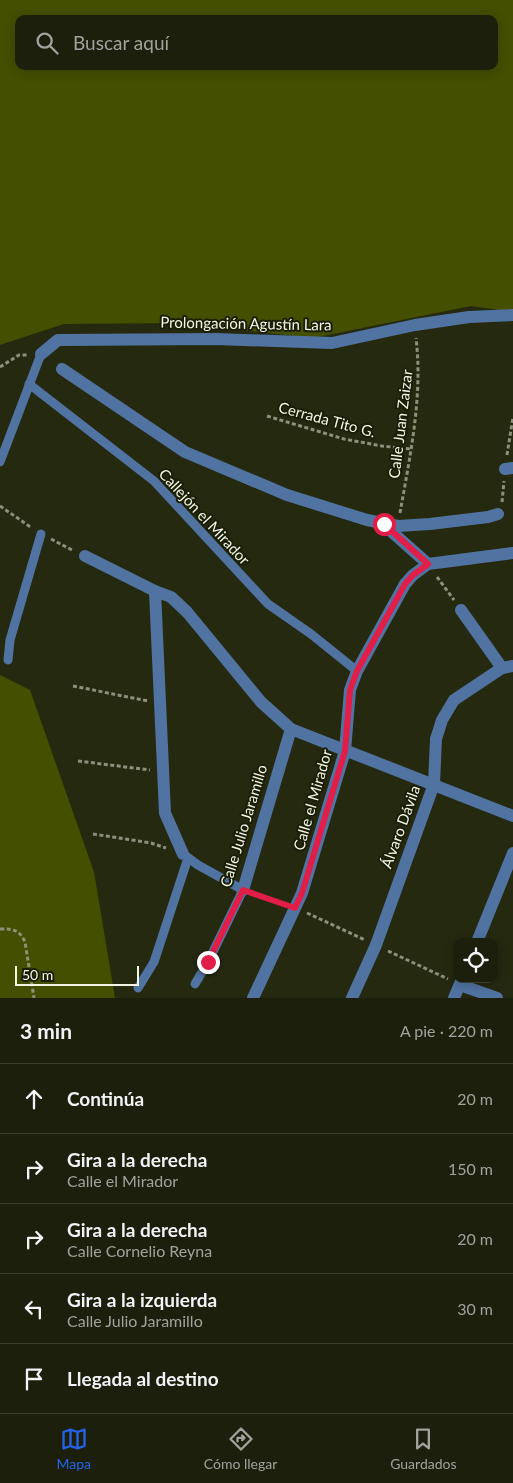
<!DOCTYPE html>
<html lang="es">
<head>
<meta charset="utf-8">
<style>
	:root { --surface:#1c1f0c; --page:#292c1a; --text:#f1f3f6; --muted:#a0a29d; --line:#3a3d2d; --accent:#2563eb }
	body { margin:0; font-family:Lato,sans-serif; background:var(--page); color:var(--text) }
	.controls { position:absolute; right:15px; bottom:15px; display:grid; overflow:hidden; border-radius:10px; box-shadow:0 2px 12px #0003 }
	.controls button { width:45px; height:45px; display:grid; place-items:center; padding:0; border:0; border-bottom:1px solid var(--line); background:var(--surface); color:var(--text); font:25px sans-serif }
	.scale { position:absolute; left:15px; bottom:12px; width:124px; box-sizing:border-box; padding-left:5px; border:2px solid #f3f6e7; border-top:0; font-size:14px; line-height:18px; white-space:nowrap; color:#f3f6e7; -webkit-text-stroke:4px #1b1f07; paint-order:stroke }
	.stop { position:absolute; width:15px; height:15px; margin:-11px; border:4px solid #e11d48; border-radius:50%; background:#fff }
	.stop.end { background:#e11d48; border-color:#fff; box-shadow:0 1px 5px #0008 }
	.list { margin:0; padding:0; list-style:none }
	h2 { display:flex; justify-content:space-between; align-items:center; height:65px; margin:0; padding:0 20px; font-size:21px }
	h2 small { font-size:16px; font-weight:400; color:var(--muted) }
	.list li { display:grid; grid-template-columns:32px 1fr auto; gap:15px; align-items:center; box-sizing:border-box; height:70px; padding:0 20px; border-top:1px solid var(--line) }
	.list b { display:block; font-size:19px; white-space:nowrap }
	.list p { margin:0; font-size:16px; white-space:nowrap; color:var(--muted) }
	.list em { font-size:16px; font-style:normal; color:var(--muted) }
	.icon { flex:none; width:28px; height:28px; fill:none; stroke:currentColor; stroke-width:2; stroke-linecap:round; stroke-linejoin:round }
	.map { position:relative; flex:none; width:513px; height:998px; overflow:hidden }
	.search { position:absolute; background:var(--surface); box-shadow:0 2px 12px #0003; left:15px; right:15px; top:15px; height:55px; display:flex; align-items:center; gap:12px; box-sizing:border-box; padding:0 18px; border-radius:10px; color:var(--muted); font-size:19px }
	.sheet { height:415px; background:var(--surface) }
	nav { display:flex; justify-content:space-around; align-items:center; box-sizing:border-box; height:70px; border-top:1px solid var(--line); background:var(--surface); font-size:14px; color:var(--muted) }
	nav a { display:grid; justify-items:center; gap:2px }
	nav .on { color:var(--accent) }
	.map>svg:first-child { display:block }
	.green { fill:#454f00; fill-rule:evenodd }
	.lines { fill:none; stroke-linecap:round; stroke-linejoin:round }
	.path { stroke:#8c907c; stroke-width:3; stroke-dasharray:4 2.5; stroke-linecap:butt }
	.lane { stroke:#5073a1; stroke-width:9 }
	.street { stroke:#5073a1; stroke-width:12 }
	.route { stroke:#e11d48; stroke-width:6 }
	.labels { text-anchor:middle; stroke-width:4; stroke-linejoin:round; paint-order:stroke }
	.street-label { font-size:15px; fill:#f3f6e7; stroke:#1b1f07 }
</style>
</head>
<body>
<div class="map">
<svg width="513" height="998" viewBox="0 0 513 998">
	<rect width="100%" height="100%" fill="#252910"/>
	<!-- green -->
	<g class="green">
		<path d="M0,0H513V312L471,306L313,338L175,323L64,324L0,345ZM19,19H494V66H19Z"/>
		<polygon points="0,675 30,690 94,872 115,998 0,998"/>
	</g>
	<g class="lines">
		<!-- path -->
		<g class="path">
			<polyline points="0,367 19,355 28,355"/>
			<polyline points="267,416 344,439 382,446 411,449"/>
			<polyline points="507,455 513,417"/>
			<polyline points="502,502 504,481"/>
			<polyline points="0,506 32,528"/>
			<path d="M400,513C410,456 423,396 416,338"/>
			<polyline points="51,539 74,551"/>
			<polyline points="437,577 454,600"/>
			<polyline points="73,686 148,701"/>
			<polyline points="78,761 150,770"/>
			<polyline points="93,834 151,843 166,848"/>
			<polyline points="255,895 282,904"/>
			<polyline points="307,913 365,940"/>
			<path d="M0,929C13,929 19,929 25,942L34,998"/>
			<polyline points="388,951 448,979"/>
		</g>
		<!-- lane -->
		<g class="lane">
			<polyline points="29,384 154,481 268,604 311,634 357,671"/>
			<polyline points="0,462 41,354"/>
			<polyline points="8,660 10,640 41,534"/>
			<polyline points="183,854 198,865 243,890 208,962 195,984"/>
			<polyline points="138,988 154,962 188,858"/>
		</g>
		<!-- street -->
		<g class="street">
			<polyline points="41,354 58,340 216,339 332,343 415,325 469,317 513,315"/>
			<polyline points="62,369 185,452 287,495 367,520 398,526 430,524 488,517 498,514"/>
			<polyline points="505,469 513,468"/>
			<polyline points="383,524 428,564"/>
			<polyline points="85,556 155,591 171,597 187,612 261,702 291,729 513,816"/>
			<polyline points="155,591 165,813 183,854"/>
			<polyline points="461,610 502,668"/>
			<polyline points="243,890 291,729"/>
			<polyline points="477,942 513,853"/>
			<polyline points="460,985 497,998"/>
			<polyline points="253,998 302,893 345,751 350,690 357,671 405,584 413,575 428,564 513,553"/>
			<polyline points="352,998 376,945 434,784 436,739 442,720 454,700 502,668 513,666"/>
			<polyline points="454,998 462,979"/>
		</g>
	</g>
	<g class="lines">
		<!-- route -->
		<polyline class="route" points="208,962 243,890 295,908 302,893 345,751 350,690 357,671 405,584 413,575 428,564 384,524"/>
	</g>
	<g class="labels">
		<!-- street labels -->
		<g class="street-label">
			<text transform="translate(246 324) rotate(1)" y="5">Prolongación Agustín Lara</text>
			<text transform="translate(327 420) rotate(15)" y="5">Cerrada Tito G.</text>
			<text transform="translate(401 424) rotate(-83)" y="5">Calle Juan Zaizar</text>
			<text transform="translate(204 517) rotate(47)" y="5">Callejón el Mirador</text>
			<text transform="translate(313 800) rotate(-74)" y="5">Calle el Mirador</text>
			<text transform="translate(244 826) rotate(-73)" y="5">Calle Julio Jaramillo</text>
			<text transform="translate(401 827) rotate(-70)" y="5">Álvaro Dávila</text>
		</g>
	</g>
</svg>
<div class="controls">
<button><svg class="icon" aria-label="locate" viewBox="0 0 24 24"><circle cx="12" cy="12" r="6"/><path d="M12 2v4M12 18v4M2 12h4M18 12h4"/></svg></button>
</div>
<div class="scale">50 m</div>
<div class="stop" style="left:384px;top:524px"></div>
<div class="stop end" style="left:208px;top:962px"></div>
<div class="search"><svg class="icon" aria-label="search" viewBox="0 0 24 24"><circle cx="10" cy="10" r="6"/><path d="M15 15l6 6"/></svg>Buscar aquí</div>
</div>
<section class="sheet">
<h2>3 min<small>A pie · 220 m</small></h2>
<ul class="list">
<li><svg class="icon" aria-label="ahead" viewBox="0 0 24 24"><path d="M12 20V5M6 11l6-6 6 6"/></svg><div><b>Continúa</b></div><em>20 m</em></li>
<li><svg class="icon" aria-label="right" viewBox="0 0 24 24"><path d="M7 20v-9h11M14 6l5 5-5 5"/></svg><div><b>Gira a la derecha</b><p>Calle el Mirador</p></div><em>150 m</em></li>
<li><svg class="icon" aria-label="right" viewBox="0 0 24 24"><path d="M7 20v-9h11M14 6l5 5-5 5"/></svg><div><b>Gira a la derecha</b><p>Calle Cornelio Reyna</p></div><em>20 m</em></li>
<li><svg class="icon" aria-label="left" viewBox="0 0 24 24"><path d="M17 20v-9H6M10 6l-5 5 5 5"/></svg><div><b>Gira a la izquierda</b><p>Calle Julio Jaramillo</p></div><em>30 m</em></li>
<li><svg class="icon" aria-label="arrive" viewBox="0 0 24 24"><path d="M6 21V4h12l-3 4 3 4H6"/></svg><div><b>Llegada al destino</b></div></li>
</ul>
</section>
<nav>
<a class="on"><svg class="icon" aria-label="map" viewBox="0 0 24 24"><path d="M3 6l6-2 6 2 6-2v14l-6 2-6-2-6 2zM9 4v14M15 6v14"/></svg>Mapa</a>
<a><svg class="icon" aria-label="directions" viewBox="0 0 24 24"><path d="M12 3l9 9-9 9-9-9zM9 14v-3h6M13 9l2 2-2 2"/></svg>Cómo llegar</a>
<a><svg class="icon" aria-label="saved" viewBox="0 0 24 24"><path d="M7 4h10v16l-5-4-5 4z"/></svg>Guardados</a>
</nav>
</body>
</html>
